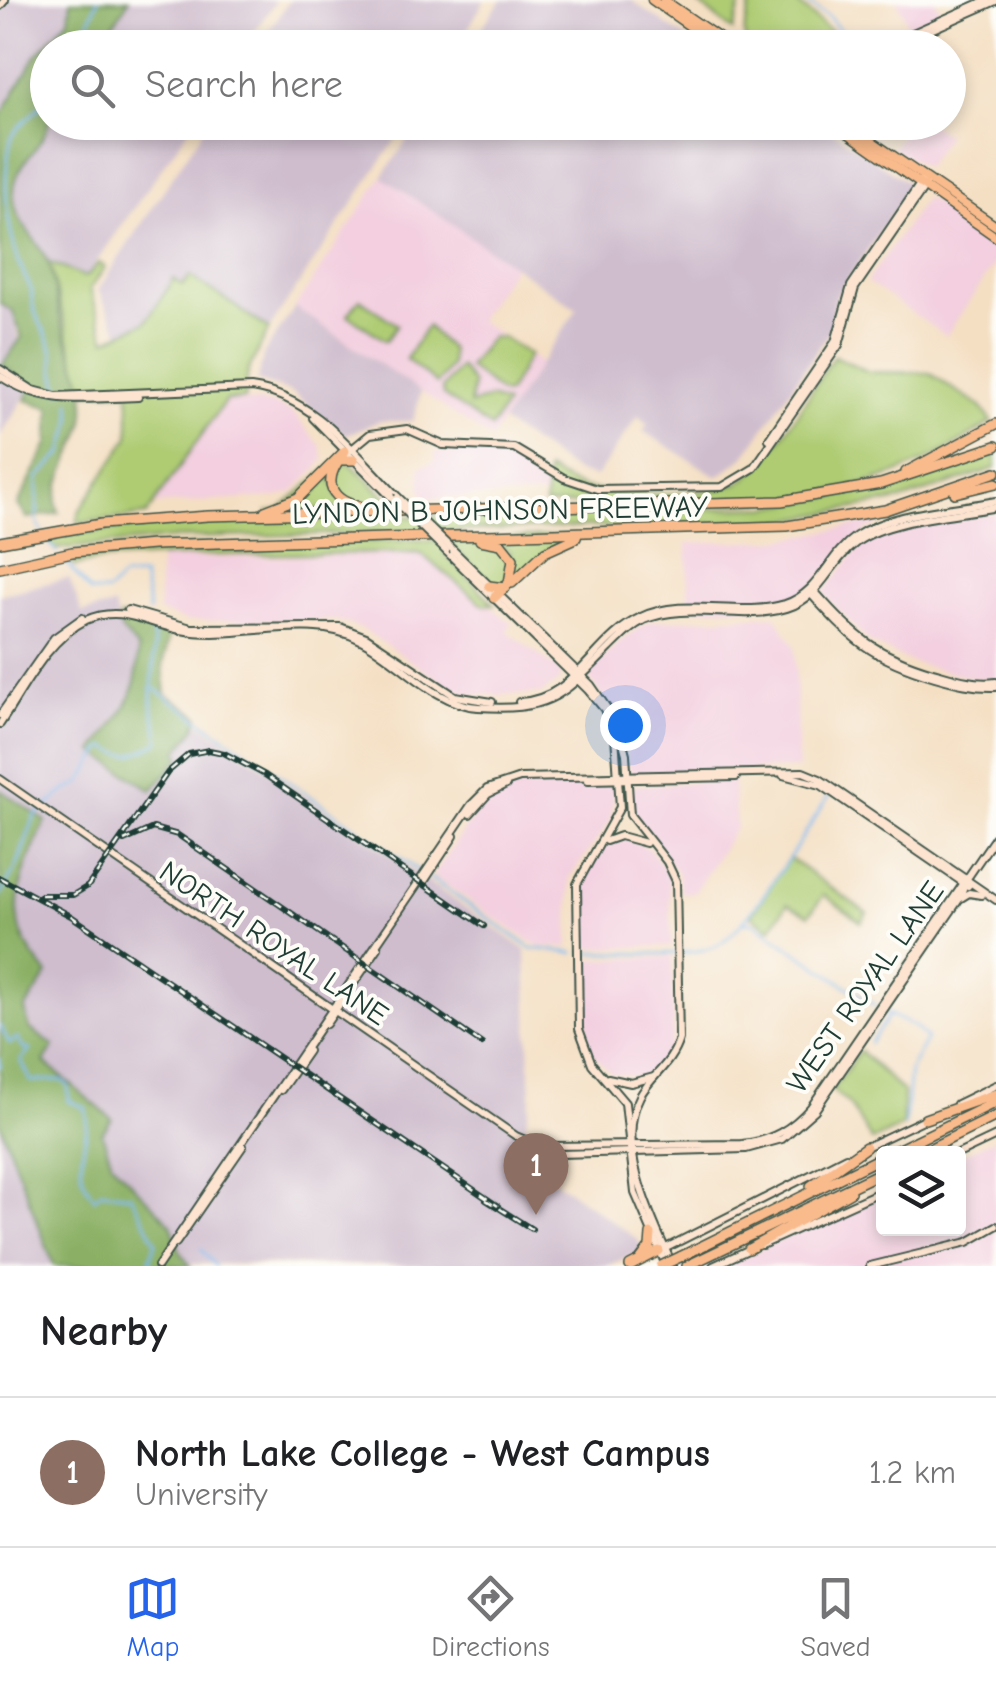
<!DOCTYPE html>
<html lang="en">
<head>
<meta charset="utf-8">
<style>
	:root { --surface:#fff; --page:#f2f2f2; --text:#202124; --muted:#757577; --line:#e0e0e0; --accent:#2563eb }
	body { margin:0; font-family:"Comic Neue",sans-serif; background:var(--page); color:var(--text) }
	.controls { position:absolute; right:30px; bottom:30px; display:grid; overflow:hidden; border-radius:10px; box-shadow:0 5px 15px #0003 }
	.controls button { width:90px; height:90px; display:grid; place-items:center; padding:0; border:0; border-bottom:2px solid var(--line); background:var(--surface); color:var(--text); font:50px sans-serif }
	.you { position:absolute; left:625px; top:725px; width:35px; height:35px; margin:-25px; border:8px solid #fff; border-radius:50%; background:#1a73e8; box-shadow:0 0 0 15px #1a73e833 }
	.badge { display:grid; place-items:center; width:65px; height:65px; border-radius:50%; background:var(--accent); color:#fff; font-size:32px; font-weight:700 }
	.pin { position:absolute; translate:-50% -82px; filter:drop-shadow(0 2px 5px #0008) }
	.pin::after { content:''; position:absolute; top:52px; width:35px; height:30px; background:inherit; clip-path:polygon(0 0,100% 0,50% 100%) }
	.list { margin:0; padding:0; list-style:none }
	h2 { display:flex; justify-content:space-between; align-items:center; height:130px; margin:0; padding:0 40px; font-size:42px }
	h2 small { font-size:32px; font-weight:400; color:var(--muted) }
	.list li { display:grid; grid-template-columns:65px 1fr auto; gap:30px; align-items:center; box-sizing:border-box; height:150px; padding:0 40px; border-top:2px solid var(--line) }
	.list b { display:block; font-size:38px; white-space:nowrap }
	.list p { margin:0; font-size:32px; white-space:nowrap; color:var(--muted) }
	.list em { font-size:32px; font-style:normal; color:var(--muted) }
	.icon { flex:none; width:55px; height:55px; fill:none; stroke:currentColor; stroke-width:2; stroke-linecap:round; stroke-linejoin:round }
	.map { position:relative; flex:none; width:996px; height:1266px; overflow:hidden }
	.search { position:absolute; background:var(--surface); box-shadow:0 5px 15px #0003; left:30px; right:30px; top:30px; height:110px; display:flex; align-items:center; gap:25px; box-sizing:border-box; padding:0 35px; border-radius:55px; color:var(--muted); font-size:38px }
	.sheet { height:280px; background:var(--surface) }
	nav { display:flex; justify-content:space-around; align-items:center; box-sizing:border-box; height:140px; border-top:2px solid var(--line); background:var(--surface); font-size:28px; color:var(--muted) }
	nav a { display:grid; justify-items:center; gap:5px }
	nav .on { color:var(--accent) }
	.map>svg:first-child { display:block }
	.built { fill:#f3cfdf }
	.industrial { fill:#cfbdce }
	.green { fill:#afcc73; stroke:#678454; stroke-width:2.5 }
	.forest { fill:#8bb065; stroke:#55764c; stroke-width:2.5 }
	.lines { fill:none; stroke-linecap:round; stroke-linejoin:round }
	.stream { stroke:#7bb8ee; stroke-width:2.5 }
	.secondary-casing { stroke:#3f5549; stroke-width:10 }
	.primary-casing { stroke:#3f5549; stroke-width:11 }
	.highway-casing { stroke:#3f5549; stroke-width:12 }
	.secondary { stroke:#fde4d1; stroke-width:6 }
	.primary { stroke:#fabb8c; stroke-width:8 }
	.highway { stroke:#fabb8c; stroke-width:9 }
	.rail-casing { stroke:#1f3d34; stroke-width:6 }
	.rail { stroke:#fdfcf7; stroke-width:2.5; stroke-dasharray:8; stroke-linecap:butt }
	.secondary-bridge-casing { stroke:#3f5549; stroke-width:10; stroke-linecap:butt }
	.highway-bridge-casing { stroke:#3f5549; stroke-width:12; stroke-linecap:butt }
	.secondary-bridge { stroke:#fde4d1; stroke-width:6 }
	.highway-bridge { stroke:#fabb8c; stroke-width:9 }
	.labels { text-anchor:middle; stroke-width:8; stroke-linejoin:round; paint-order:stroke }
	.street-label { font-size:30px; fill:#1f3d34; stroke:#fdfcf7 }
</style>
</head>
<body>
<div class="map">
<svg width="996" height="1266" viewBox="0 0 996 1266">
	<rect width="100%" height="100%" fill="#fdfcf7"/>
	<filter id="ink" filterUnits="userSpaceOnUse"><feTurbulence type="fractalNoise" baseFrequency=".01" numOctaves="2"/><feDisplacementMap in="SourceGraphic" scale="20" xChannelSelector="R" yChannelSelector="G"/><feConvolveMatrix kernelMatrix="1 2 1 2 8 2 1 2 1" color-interpolation-filters="sRGB"/></filter>
	<filter id="wash" filterUnits="userSpaceOnUse"><feTurbulence type="fractalNoise" baseFrequency=".0048" numOctaves="4" result="noise"/><feDisplacementMap in="SourceGraphic" scale="40" xChannelSelector="R" yChannelSelector="G"/><feGaussianBlur stdDeviation="2.25" result="paint"/><feColorMatrix in="noise" values="0 0 0 0 0 0 0 0 0 0 0 0 0 0 0 0 0 1.4 0 .05"/><feComposite in="paint" operator="in"/></filter>
	<g filter="url(#wash)">
		<rect width="100%" height="100%" fill="#f4dfc3"/>
		<!-- built -->
		<g class="built">
			<polygon points="897,0 935,0 941,12 909,27"/>
			<polygon points="910,123 929,123 947,135 925,167 893,148"/>
			<polygon points="382,177 514,266 478,320 541,363 491,439 295,307"/>
			<polygon points="926,197 996,245 996,262 946,336 867,282"/>
			<polygon points="226,399 273,404 293,413 320,445 324,459 316,470 293,492 278,497 152,505"/>
			<polygon points="504,451 543,479 544,495 427,498 421,490 420,467 435,462 436,452"/>
			<polygon points="996,513 996,679 972,678 910,662 869,642 823,593 862,544 898,530"/>
			<polygon points="876,522 880,524 867,530 808,591 774,606 689,609 687,543 779,540"/>
			<polygon points="420,554 512,623 507,631 560,671 561,679 541,694 472,695 450,687 364,630 337,620 186,621 159,612 159,559"/>
			<polygon points="775,615 795,647 798,769 630,773 619,721 587,675 622,639 650,621"/>
			<polygon points="733,780 736,827 695,892 681,893 677,872 644,832 632,810 630,786"/>
			<polygon points="616,784 610,822 570,877 569,947 541,946 528,940 433,876 482,804 497,793 514,786"/>
			<polygon points="625,838 650,849 669,875 672,946 583,948 581,881 603,847"/>
			<polygon points="672,957 673,1035 667,1054 655,1070 641,1077 611,1073 588,1049 584,960"/>
			<polygon points="996,1138 996,1266 725,1266 883,1191 884,1228 958,1228 959,1156"/>
		</g>
		<!-- industrial -->
		<g class="industrial">
			<polygon points="0,0 71,0 69,19 36,56 0,117"/>
			<polygon points="129,0 276,0 244,47 99,48"/>
			<polygon points="290,0 485,0 457,47 258,47"/>
			<polygon points="501,0 631,0 698,47 469,47"/>
			<polygon points="818,122 908,183 909,189 835,298 833,326 746,455 718,477 643,431 648,424 638,416 596,477 578,473 502,422 577,309 382,177 419,123"/>
			<polygon points="49,123 193,123 86,277 49,263 23,227 13,198 16,175"/>
			<polygon points="208,123 407,123 269,329 190,276 183,285 174,279 146,322 120,333 98,290"/>
			<polygon points="0,303 13,312 31,387 0,437"/>
			<polygon points="295,307 421,392 413,421 379,421 345,435 293,393 257,381 264,353"/>
			<polygon points="69,578 82,613 114,606 119,626 136,643 139,677 128,710 101,741 152,790 181,757 178,751 196,728 196,721 526,950 531,1099 519,1155 637,1239 644,1250 606,1266 187,1264 171,1224 112,1163 102,1133 112,1119 44,1062 25,1009 48,974 24,955 12,937 9,919 11,898 46,821 0,790 0,595"/>
			<polygon points="0,1123 55,1266 0,1266"/>
		</g>
		<!-- green -->
		<g class="green">
			<polygon points="694,0 742,0 733,31"/>
			<polygon points="752,0 794,0 849,47 747,47 744,33"/>
			<polygon points="49,263 86,277 99,263 105,267 90,289 106,340 146,322 174,279 183,285 190,276 269,329 248,371 244,399 226,400 146,515 77,523 80,510 129,437 129,391 83,392"/>
			<polygon points="360,299 397,325 386,341 348,315"/>
			<polygon points="427,326 451,350 451,365 437,384 406,359"/>
			<polygon points="491,337 504,338 529,355 508,393 502,394 468,367"/>
			<path d="M834,356L869,372L929,373L981,407L992,422C957,445 923,465 883,478C778,514 654,502 545,505L547,470C558,477 569,483 581,487C611,496 717,497 742,481C775,459 810,390 834,356Z"/>
			<polygon points="460,367 473,384 470,405 491,398 506,404 491,428 443,395 442,389"/>
			<polygon points="996,452 996,468 901,500 774,522 176,538 55,549 46,536 172,523 770,507 894,485"/>
			<polygon points="335,463 329,477 350,508 267,512 280,509"/>
			<polygon points="350,463 396,506 355,506 337,495 333,476 341,464"/>
			<polygon points="577,535 560,541 512,582 510,551 482,539"/>
			<polygon points="422,540 498,545 512,563 505,585 495,586 451,546 444,553 494,604 484,605 420,553 212,555 99,560 75,566 66,556 137,547"/>
			<polygon points="789,858 867,913 861,922 824,895 809,915 787,904 771,929 751,915"/>
			<polygon points="860,1051 903,1092 903,1126 872,1141 849,1104 832,1090"/>
		</g>
		<!-- forest -->
		<g class="forest">
			<path d="M71,0H129L99,47L48,48C48,69 53,104 49,123C42,150 11,165 14,198C16,226 40,240 49,264C56,283 56,305 62,324C70,353 87,382 85,413C84,445 47,487 59,513L27,518L18,505L48,444L51,408L26,400L31,387L2,365L22,337L13,312L0,303V117L36,56L69,19Z"/>
			<path d="M122,617L169,634L163,667L166,694L199,716L196,728L178,751L181,757L152,790L94,752C121,712 139,701 138,649L121,629L119,619Z"/>
			<path d="M0,790L46,821C17,883 0,923 48,974L25,1009L29,1028L54,1046L44,1062L112,1119L102,1133L112,1163L171,1224L180,1251L190,1266H54L0,1123Z"/>
		</g>
		<g class="lines">
			<!-- stream -->
			<g class="stream">
				<polyline points="802,0 828,16 850,42 865,47"/>
				<polyline points="78,48 98,0"/>
				<path d="M48,98C38,111 16,126 11,140C0,190 8,246 32,291C29,315 50,332 53,353C54,366 55,379 62,392"/>
				<polyline points="42,532 37,522 38,478 63,453 72,420 71,402"/>
				<polyline points="46,539 57,552"/>
				<polyline points="63,558 90,592 108,592 121,578 143,576 149,612"/>
				<polyline points="154,688 423,874"/>
				<polyline points="430,878 531,948 574,953"/>
				<path d="M0,896L17,866L35,816L65,791L80,784L102,750L107,747C127,761 140,753 159,742C160,730 155,722 153,711C149,681 159,654 151,625"/>
				<polyline points="745,922 754,923 876,1006"/>
				<path d="M582,953C619,951 679,959 713,947C746,935 806,830 829,796"/>
				<polyline points="886,1013 915,1027 927,1039 910,1069 905,1125"/>
				<path d="M0,1026L10,1044L17,1038L23,1048L30,1050L21,1060L31,1081L61,1080L68,1085L69,1101L85,1107C95,1139 65,1165 95,1198L101,1191L131,1195L156,1242L150,1259L153,1266"/>
				<polyline points="870,1043 889,1015"/>
				<polyline points="0,1058 0,1067"/>
				<polyline points="201,1249 215,1266"/>
			</g>
		</g>
	</g>
	<g filter="url(#ink)">
		<g class="lines">
			<defs>
				<g id="secondary">
					<polyline points="0,6 5,0"/>
					<polyline points="879,48 987,0"/>
					<polyline points="890,48 996,1"/>
					<path d="M0,369L33,390L56,396L251,388C315,397 355,454 398,497"/>
					<path d="M0,376C45,407 86,398 138,397"/>
					<polyline points="313,418 391,497"/>
					<polyline points="769,439 835,342 851,286 922,181"/>
					<polyline points="347,453 370,434 407,429 443,445 514,448 564,478 597,489 722,487 754,468 839,345 855,288 926,185"/>
					<path d="M453,550L591,685L618,724L626,754L630,815L667,862L676,881L679,1039C672,1064 652,1075 640,1096C614,1145 653,1222 673,1266"/>
					<polyline points="446,551 588,690 604,709 615,736 620,807 577,884 579,1029 592,1064 625,1103 635,1193 666,1265"/>
					<path d="M809,592C852,640 872,659 935,677C956,683 974,688 996,687"/>
					<path d="M816,593C855,637 876,655 933,672C954,678 974,685 996,682"/>
					<polyline points="128,610 191,628 340,627 366,637 455,696 492,702"/>
					<path d="M519,702C577,699 593,639 641,617C685,596 739,618 785,604C821,592 827,556 856,536C894,511 952,510 996,501"/>
					<polyline points="0,715 54,638 82,618"/>
					<path d="M0,724C23,690 47,639 86,620C122,604 147,624 181,630C239,642 306,611 361,640C399,659 433,704 478,707C550,711 560,698 609,649C620,638 630,627 644,620C688,601 741,622 787,608C822,597 829,562 857,542C888,519 957,515 996,507"/>
					<polyline points="783,775 821,785 968,886"/>
					<polyline points="0,779 516,1136 559,1154 746,1149 782,1139 815,1110 960,898 966,879"/>
					<polyline points="588,780 736,777"/>
					<polyline points="470,814 488,794 506,785"/>
					<polyline points="606,841 620,836 646,843"/>
					<polyline points="425,880 454,836"/>
					<polyline points="961,898 969,893 981,895"/>
					<polyline points="326,1024 378,948"/>
					<polyline points="608,1078 631,1083 654,1077"/>
					<polyline points="281,1090 308,1051"/>
					<polyline points="957,1104 996,1085"/>
					<path d="M546,1146L742,1144C771,1141 792,1129 811,1107L996,836"/>
					<polyline points="866,1147 927,1118"/>
					<polyline points="958,1154 996,1136"/>
					<polyline points="176,1243 243,1146"/>
					<polyline points="762,1245 884,1190"/>
					<polyline points="666,1248 846,1157"/>
					<polyline points="158,1266 471,805 487,789 520,778 803,772 820,779 996,900"/>
					<polyline points="713,1266 750,1249"/>
					<polyline points="870,1266 968,1242 996,1226"/>
				</g>
				<g id="primary">
					<polyline points="652,0 721,48"/>
					<polyline points="664,0 734,48"/>
					<polyline points="832,122 996,237"/>
					<polyline points="844,122 996,226"/>
				</g>
				<g id="highway">
					<polyline points="340,460 354,460"/>
					<path d="M337,463C319,493 344,506 371,508"/>
					<polyline points="906,472 996,424"/>
					<polyline points="955,493 996,483"/>
					<polyline points="265,511 298,498 345,451"/>
					<polyline points="480,540 501,544 513,559 509,583 494,598"/>
					<polyline points="0,542 101,524 208,516 781,501 881,484 996,446"/>
					<polyline points="0,568 72,552 153,545 787,526 885,510 996,472"/>
					<polyline points="512,583 545,552 576,538"/>
					<polyline points="489,586 505,588"/>
					<polyline points="925,1119 996,1094"/>
					<polyline points="889,1154 996,1102"/>
					<polyline points="919,1154 996,1116"/>
					<polyline points="811,1186 866,1147"/>
					<polyline points="749,1249 850,1192"/>
					<polyline points="680,1257 884,1156"/>
					<polyline points="641,1259 650,1247 651,1234"/>
					<polyline points="630,1266 659,1251"/>
					<polyline points="687,1266 884,1171"/>
				</g>
			</defs>
			<!-- secondary casing -->
			<use href="#secondary" class="secondary-casing"/>
			<!-- primary casing -->
			<use href="#primary" class="primary-casing"/>
			<!-- highway casing -->
			<use href="#highway" class="highway-casing"/>
			<!-- secondary -->
			<use href="#secondary" class="secondary"/>
			<!-- primary -->
			<use href="#primary" class="primary"/>
			<!-- highway -->
			<use href="#highway" class="highway"/>
			<defs>
				<g id="rail">
					<polyline points="124,841 153,828 178,835 482,1044"/>
					<polyline points="0,878 71,916 498,1206"/>
					<polyline points="41,895 73,895 88,886 168,772 189,754 209,750 224,753 265,775 484,926"/>
					<polyline points="486,1200 532,1229"/>
				</g>
			</defs>
			<!-- rail casing -->
			<use href="#rail" class="rail-casing"/>
			<!-- rail -->
			<use href="#rail" class="rail"/>
			<defs>
				<g id="secondary-bridge">
					<polyline points="391,497 446,551"/>
					<polyline points="398,497 453,550"/>
				</g>
				<polyline id="highway-bridge" points="661,1266 680,1257"/>
			</defs>
			<!-- secondary-bridge casing -->
			<use href="#secondary-bridge" class="secondary-bridge-casing"/>
			<!-- highway-bridge casing -->
			<use href="#highway-bridge" class="highway-bridge-casing"/>
			<!-- secondary-bridge -->
			<use href="#secondary-bridge" class="secondary-bridge"/>
			<!-- highway-bridge -->
			<use href="#highway-bridge" class="highway-bridge"/>
		</g>
	</g>
	<g class="labels">
		<!-- street labels -->
		<g class="street-label">
			<text transform="translate(500 510) rotate(-1)" y="10">LYNDON B JOHNSON FREEWAY</text>
			<text transform="translate(274 943) rotate(34)" y="10">NORTH ROYAL LANE</text>
			<text transform="translate(865 987) rotate(-55)" y="10">WEST ROYAL LANE</text>
		</g>
	</g>
</svg>
<div class="controls">
<button><svg class="icon" aria-label="layers" viewBox="0 0 24 24"><path d="M12 4l9 5-9 5-9-5zM3 14l9 5 9-5"/></svg></button>
</div>
<div class="you"></div>
<div class="pin badge" style="left:536px;top:1215px;background:#8d6e63">1</div>
<div class="search"><svg class="icon" aria-label="search" viewBox="0 0 24 24"><circle cx="10" cy="10" r="6"/><path d="M15 15l6 6"/></svg>Search here</div>
</div>
<section class="sheet">
<h2>Nearby<small></small></h2>
<ul class="list">
<li><span class="badge" style="background:#8d6e63">1</span><div><b>North Lake College - West Campus</b><p>University</p></div><em>1.2 km</em></li>
</ul>
</section>
<nav>
<a class="on"><svg class="icon" aria-label="map" viewBox="0 0 24 24"><path d="M3 6l6-2 6 2 6-2v14l-6 2-6-2-6 2zM9 4v14M15 6v14"/></svg>Map</a>
<a><svg class="icon" aria-label="directions" viewBox="0 0 24 24"><path d="M12 3l9 9-9 9-9-9zM9 14v-3h6M13 9l2 2-2 2"/></svg>Directions</a>
<a><svg class="icon" aria-label="saved" viewBox="0 0 24 24"><path d="M7 4h10v16l-5-4-5 4z"/></svg>Saved</a>
</nav>
</body>
</html>
